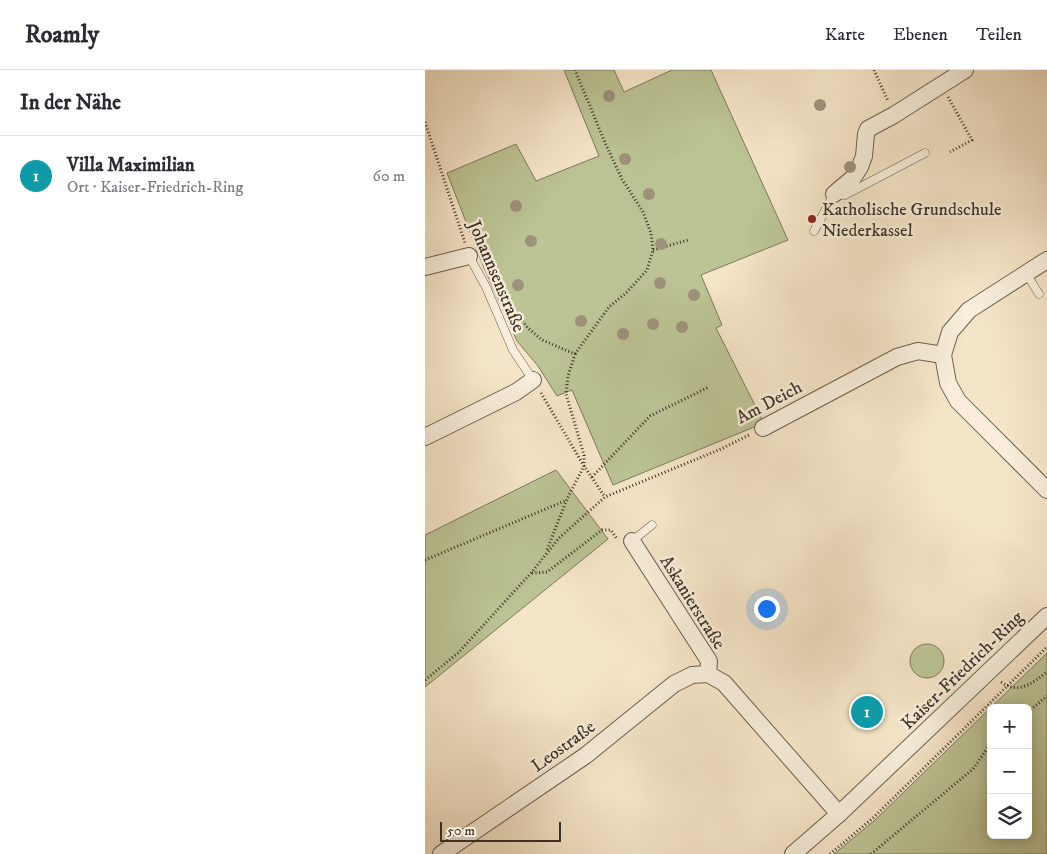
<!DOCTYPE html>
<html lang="de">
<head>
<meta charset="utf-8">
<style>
	:root { --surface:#fff; --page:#f2f2f3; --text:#2b2b33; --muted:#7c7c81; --line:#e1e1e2; --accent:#8f2418 }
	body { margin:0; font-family:"IM FELL DW Pica",serif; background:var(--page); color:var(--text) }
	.controls { position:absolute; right:15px; bottom:15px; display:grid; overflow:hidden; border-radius:8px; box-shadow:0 2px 12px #0003 }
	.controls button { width:45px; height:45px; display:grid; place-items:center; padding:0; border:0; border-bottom:1px solid var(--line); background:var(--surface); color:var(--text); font:25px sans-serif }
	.scale { position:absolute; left:15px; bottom:12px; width:121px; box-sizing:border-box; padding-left:5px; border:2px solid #3b3126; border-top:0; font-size:14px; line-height:18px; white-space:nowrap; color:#3b3126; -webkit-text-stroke:4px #f8eedb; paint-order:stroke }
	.you { position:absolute; left:341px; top:538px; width:18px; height:18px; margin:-12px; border:4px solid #fff; border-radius:50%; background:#1a73e8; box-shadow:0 0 0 8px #1a73e833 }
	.badge { display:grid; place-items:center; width:32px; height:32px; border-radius:50%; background:var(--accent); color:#fff; font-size:16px; font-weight:700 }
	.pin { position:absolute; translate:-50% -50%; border:2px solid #fff; box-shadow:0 1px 5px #0006 }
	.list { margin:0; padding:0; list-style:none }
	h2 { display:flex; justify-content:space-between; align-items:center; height:65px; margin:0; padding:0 20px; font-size:21px }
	h2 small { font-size:16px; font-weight:400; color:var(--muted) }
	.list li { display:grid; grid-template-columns:32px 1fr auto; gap:15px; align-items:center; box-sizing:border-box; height:80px; padding:0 20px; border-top:1px solid var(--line) }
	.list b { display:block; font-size:19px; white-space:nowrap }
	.list p { margin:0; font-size:16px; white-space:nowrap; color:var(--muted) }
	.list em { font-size:16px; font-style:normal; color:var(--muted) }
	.icon { flex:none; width:28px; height:28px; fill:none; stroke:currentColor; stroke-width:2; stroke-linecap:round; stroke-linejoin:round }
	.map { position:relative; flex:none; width:622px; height:784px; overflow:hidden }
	header { display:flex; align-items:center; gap:30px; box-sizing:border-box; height:70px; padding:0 25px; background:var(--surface); border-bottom:1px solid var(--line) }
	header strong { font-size:24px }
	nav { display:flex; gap:28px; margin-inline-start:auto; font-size:18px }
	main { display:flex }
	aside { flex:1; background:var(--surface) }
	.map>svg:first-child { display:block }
	.green { fill:#bcc495; stroke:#7c7a5e; fill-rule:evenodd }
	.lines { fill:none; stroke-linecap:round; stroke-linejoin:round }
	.service-casing { stroke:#6a5e4e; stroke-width:9 }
	.minor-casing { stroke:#6a5e4e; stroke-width:18 }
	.path { stroke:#3b3126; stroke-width:3; stroke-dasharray:1 2.5; stroke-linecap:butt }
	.service { stroke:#f8eedb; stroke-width:8 }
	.minor { stroke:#f8eedb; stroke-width:16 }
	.tree { fill:#9d927b }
	.poi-dot { fill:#8f2418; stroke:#f8eedb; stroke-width:2 }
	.labels { text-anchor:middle; stroke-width:5; stroke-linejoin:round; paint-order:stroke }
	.poi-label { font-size:18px; fill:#3b3126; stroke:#f8eedb; text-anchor:start }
	.street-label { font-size:18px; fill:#3b3126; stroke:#f8eedb }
</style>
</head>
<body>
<header>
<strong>Roamly</strong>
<nav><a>Karte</a><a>Ebenen</a><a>Teilen</a></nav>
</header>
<main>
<aside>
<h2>In der Nähe<small></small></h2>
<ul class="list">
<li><span class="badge" style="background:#0f9aa8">1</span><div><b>Villa Maximilian</b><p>Ort · Kaiser-Friedrich-Ring</p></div><em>60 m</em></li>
</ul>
</aside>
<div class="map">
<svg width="622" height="784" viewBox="0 0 622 784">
	<rect width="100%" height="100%" fill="#f5e5c8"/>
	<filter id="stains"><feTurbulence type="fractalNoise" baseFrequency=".004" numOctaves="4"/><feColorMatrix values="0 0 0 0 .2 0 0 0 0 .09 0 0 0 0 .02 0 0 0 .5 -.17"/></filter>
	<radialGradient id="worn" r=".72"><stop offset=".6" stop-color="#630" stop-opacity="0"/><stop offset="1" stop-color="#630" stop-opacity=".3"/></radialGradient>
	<!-- green -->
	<g class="green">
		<polygon points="139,0 189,0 199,22 247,0 286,0 363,170 276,205 297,255 291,258 339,353 188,415 147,320 132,326 113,296 92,271 59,198 22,103 91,74 111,111 174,86"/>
		<polygon points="131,400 183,469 0,617 0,465"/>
		<circle cx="502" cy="591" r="17"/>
		<path d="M622,583V784H409L450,750ZM566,638H603V765H566Z"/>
	</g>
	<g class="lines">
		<defs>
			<g id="service">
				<polyline points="389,161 409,124 420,125 500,83"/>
				<polyline points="44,186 61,217 88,280 108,310"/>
				<polyline points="601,203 614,224"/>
				<polyline points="207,471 227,455"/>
			</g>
			<g id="minor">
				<polyline points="409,124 428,108 435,97 439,86 441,64 443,59 469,45 540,0"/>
				<polyline points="622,190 544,240 525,262 518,285 523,313 533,331 622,420"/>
				<polyline points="0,197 44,186"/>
				<polyline points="338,358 472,287 493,281 518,285"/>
				<polyline points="0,367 91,322 108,310"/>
				<polyline points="207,471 284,591 283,604"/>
				<polyline points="283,604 299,613 414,744"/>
				<polyline points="16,784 160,686 249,614 267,605 283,604"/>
				<polyline points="368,784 414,744 622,546"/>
			</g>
		</defs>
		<!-- service casing -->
		<use href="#service" class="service-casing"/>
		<!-- minor casing -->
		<use href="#minor" class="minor-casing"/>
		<!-- path -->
		<g class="path">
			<polyline points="449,0 463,31"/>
			<polyline points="523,27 547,70 525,82"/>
			<polyline points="0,52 40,173"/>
			<polyline points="228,180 263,170"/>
			<polyline points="80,229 103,258 117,270 150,284 143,306 141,324 159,385 159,396 142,429 122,480"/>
			<polyline points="150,284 184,237 201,223 222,200 228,180 226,163 218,142 197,109 181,75 150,0"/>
			<polyline points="116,323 159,396 180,427"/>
			<polyline points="167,407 225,346 284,317"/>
			<polyline points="0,490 142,430"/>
			<polyline points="107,503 122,502 177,460 186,460 192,469"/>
			<polyline points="0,610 33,583 106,503 134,468 180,427 296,379 324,365"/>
			<path d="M576,612C594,625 607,613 622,602"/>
			<polyline points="603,642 622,626"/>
			<polyline points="405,784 448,748 622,577"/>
			<polyline points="446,784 548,699 566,673"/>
		</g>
		<!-- service -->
		<use href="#service" class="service"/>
		<!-- minor -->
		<use href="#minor" class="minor"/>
	</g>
	<!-- trees -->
	<g class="tree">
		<circle cx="184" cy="26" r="6"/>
		<circle cx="395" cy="35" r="6"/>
		<circle cx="200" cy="89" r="6"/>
		<circle cx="425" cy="97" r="6"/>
		<circle cx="224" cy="124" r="6"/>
		<circle cx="91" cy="136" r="6"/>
		<circle cx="106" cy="171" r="6"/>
		<circle cx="236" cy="174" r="6"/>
		<circle cx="235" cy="213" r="6"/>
		<circle cx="93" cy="215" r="6"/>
		<circle cx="269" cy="225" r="6"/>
		<circle cx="156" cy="251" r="6"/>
		<circle cx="228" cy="254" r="6"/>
		<circle cx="257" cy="257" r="6"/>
		<circle cx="198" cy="264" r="6"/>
	</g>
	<!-- markers -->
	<circle class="poi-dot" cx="387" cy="149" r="5"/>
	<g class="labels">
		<!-- poi labels -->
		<g class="poi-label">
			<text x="397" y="145">Katholische Grundschule<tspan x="397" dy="21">Niederkassel</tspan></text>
		</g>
		<!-- street labels -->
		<g class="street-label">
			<text transform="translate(72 206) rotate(67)" y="6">Johannsenstraße</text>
			<text transform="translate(344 332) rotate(-28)" y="6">Am Deich</text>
			<text transform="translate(268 532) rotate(58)" y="6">Askanierstraße</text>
			<text transform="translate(537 600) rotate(-44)" y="6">Kaiser-Friedrich-Ring</text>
			<text transform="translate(138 676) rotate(-36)" y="6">Leostraße</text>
		</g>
	</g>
	<rect width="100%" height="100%" filter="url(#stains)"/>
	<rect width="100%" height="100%" fill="url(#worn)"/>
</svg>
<div class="controls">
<button>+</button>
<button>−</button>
<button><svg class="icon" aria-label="layers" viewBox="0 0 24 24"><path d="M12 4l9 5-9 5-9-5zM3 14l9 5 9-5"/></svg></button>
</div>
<div class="scale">50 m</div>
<div class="you"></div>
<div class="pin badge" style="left:442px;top:642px;background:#0f9aa8">1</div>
</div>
</main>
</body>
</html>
